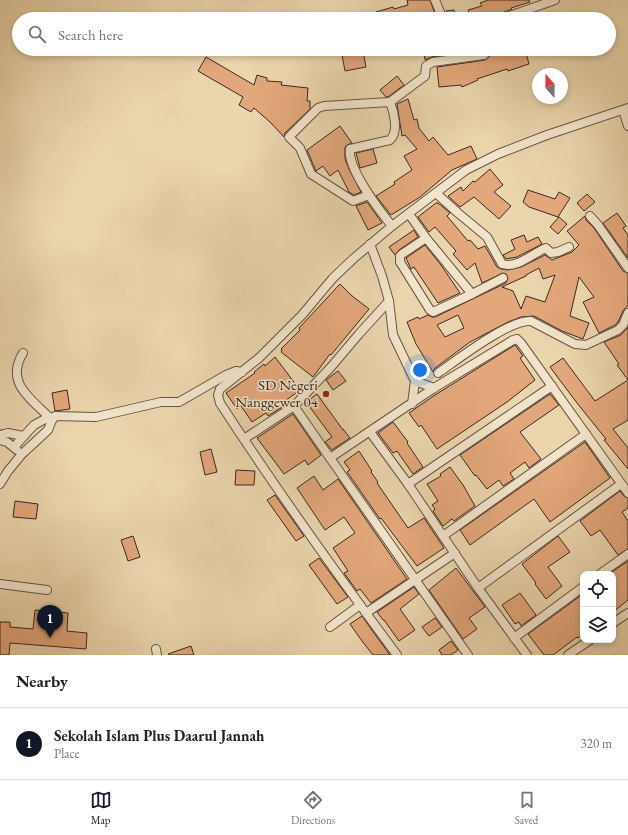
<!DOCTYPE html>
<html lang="en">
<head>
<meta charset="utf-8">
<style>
	:root { --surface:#fff; --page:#f6f6f6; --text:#202124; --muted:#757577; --line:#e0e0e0; --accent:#111827 }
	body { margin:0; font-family:"EB Garamond",serif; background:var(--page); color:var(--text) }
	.controls { position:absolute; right:12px; bottom:12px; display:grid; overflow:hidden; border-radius:8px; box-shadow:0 2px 6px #0003 }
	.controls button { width:36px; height:36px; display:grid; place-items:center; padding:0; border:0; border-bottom:1px solid var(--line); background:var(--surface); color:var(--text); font:20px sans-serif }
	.compass { position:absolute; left:532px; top:68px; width:36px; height:36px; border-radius:50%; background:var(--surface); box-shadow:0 2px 6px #0003; rotate:340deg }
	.you { position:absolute; left:420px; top:370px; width:14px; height:14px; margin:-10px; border:3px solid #fff; border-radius:50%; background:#1a73e8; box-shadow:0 0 0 6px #1a73e833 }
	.badge { display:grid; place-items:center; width:26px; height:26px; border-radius:50%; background:var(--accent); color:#fff; font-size:13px; font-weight:700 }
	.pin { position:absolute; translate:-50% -33px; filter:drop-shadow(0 1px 2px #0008) }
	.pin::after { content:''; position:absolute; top:21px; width:14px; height:12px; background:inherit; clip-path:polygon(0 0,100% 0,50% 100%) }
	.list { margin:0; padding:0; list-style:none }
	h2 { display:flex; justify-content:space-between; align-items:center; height:52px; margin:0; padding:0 16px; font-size:17px }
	h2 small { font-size:13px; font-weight:400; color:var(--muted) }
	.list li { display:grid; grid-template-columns:26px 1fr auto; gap:12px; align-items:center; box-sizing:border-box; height:72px; padding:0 16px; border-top:1px solid var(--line) }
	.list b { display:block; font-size:15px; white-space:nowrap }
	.list p { margin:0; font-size:13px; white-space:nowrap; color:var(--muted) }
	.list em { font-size:13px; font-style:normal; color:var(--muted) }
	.icon { flex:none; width:22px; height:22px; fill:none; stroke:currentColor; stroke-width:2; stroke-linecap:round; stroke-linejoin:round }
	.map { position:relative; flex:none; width:628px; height:655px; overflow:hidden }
	.search { position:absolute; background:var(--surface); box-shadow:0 2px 6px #0003; left:12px; right:12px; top:12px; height:44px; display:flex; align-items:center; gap:10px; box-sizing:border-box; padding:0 14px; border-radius:22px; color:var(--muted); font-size:15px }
	.sheet { height:124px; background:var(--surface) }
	nav { display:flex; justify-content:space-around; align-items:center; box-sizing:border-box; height:56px; border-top:1px solid var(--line); background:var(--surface); font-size:11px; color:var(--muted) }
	nav a { display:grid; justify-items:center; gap:2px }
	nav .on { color:var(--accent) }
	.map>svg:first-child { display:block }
	.building { fill:#e2a77b; stroke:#392920; fill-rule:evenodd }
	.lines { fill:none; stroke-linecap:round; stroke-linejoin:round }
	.minor-casing { stroke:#665443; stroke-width:10 }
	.minor { stroke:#f2e4ca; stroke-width:8 }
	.poi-dot { fill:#8f2418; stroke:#f2e4ca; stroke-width:1.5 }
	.labels { text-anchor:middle; stroke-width:3; stroke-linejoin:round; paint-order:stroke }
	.poi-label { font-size:15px; fill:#392920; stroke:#f2e4ca; text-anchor:end }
</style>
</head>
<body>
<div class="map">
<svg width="628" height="655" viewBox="0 0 628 655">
	<rect width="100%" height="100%" fill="#ebd5ad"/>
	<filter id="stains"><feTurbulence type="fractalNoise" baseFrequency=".005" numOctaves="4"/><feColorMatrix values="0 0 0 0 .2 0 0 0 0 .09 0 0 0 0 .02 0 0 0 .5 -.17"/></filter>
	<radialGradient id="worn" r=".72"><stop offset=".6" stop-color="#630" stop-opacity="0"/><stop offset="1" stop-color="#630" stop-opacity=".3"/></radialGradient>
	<!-- building -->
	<g class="building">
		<polygon points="407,0 430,0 437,19 421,19 420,15 405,19 378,19 376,12 393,7 394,9 408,5"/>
		<polygon points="488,0 529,0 530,2 511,8 512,9 497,15 496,19 483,19 482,17 471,19 468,10 482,6 480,3"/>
		<polygon points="454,10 455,19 448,19 446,11"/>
		<polygon points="432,49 478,49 478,50 432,57 425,60 424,50"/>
		<polygon points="490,49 525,49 529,64 508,71 507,69 477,79 478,80 462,87 461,85 439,87 437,67 485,60 489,57"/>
		<polygon points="363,51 366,67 345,71 342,55"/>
		<polygon points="206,57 254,85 257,75 267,78 267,81 282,82 281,85 308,88 307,101 310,101 310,109 285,133 284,137 270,122 254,108 251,112 239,105 243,97 198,71"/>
		<polygon points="397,76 404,85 388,97 386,97 380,90"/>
		<polygon points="408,99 414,120 417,119 419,128 429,141 433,137 448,155 471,146 477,159 452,170 420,197 391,215 376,196 395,184 394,182 412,170 404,156 417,149 405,135 402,136 397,104"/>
		<polygon points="340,126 352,143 347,145 345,147 345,159 349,169 361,192 354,195 349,192 338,170 330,176 323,166 316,171 307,150"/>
		<polygon points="373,149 377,163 360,168 356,153"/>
		<polygon points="490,169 503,185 494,192 511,206 499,219 474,197 460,207 448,196 461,187 463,191 473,181 475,182"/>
		<polygon points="528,190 555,199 559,192 570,198 558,217 529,207 523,202"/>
		<polygon points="587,194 595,202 584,211 577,203"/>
		<polygon points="367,202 382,223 368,230 356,206"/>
		<path d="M436,203H438L450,213L447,216L468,241L470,240L478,249L485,246L497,267L501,269L507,270L521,267L545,255L552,260L572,252L579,245L567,231L585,216L586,220L594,228L623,271L628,273V305L623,311L618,322L615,325L599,333L583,302L594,297L579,277L570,316L589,323L583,339L562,331L534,316L521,317L508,322L470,342L435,368L433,372L416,344L407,322L418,317L419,319L428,315L432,317H435L506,283L508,278L506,274L503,273L482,283L475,263L467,270L453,254L456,251L435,227L429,232L418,217ZM539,268L543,279L555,275L545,302L526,296L521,309L513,291L502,287L526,276V275ZM458,315L464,328L445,337L437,325Z"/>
		<polygon points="617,213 626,226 623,228 628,235 628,258 603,223"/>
		<polygon points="559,217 567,224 558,234 550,227"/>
		<polygon points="414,230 418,237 399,250 395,255 389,247"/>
		<polygon points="524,235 527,242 538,237 542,244 517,257 506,259 503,255 515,249 511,240"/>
		<polygon points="425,245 441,265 460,293 438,303 414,267 411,269 406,258"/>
		<polygon points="340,284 351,295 369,309 331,355 330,354 313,377 281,352 282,350 281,349 300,330 299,328"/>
		<polygon points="628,327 628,420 613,429 628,448 628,469 604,440 606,439 577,403 550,367 563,358 595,401 628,380 617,365 619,364 604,342 621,335"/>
		<polygon points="515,345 523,356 520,358 535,380 507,402 437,449 421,425 419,427 409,413 435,395"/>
		<polygon points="275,357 300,390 285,401 287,404 268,416 266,413 252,422 241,406 237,409 226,393 255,373 254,372 264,364 265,366"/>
		<polygon points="338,371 346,381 333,390 326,380"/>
		<polygon points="67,390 70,409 55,411 52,393"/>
		<polygon points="317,394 343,430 343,429 350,438 332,450 325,442 332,437 306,402"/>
		<polygon points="550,394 559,405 520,432 541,459 529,468 525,462 510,473 514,479 503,486 499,480 487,489 476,475 475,476 460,455"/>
		<polygon points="293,414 321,455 308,465 305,460 284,474 257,438"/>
		<polygon points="393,422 408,442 407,443 423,467 413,474 397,451 393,453 378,433"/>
		<polygon points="585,442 610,478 550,522 534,499 470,545 460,530"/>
		<polygon points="211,449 217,472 205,475 200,452"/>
		<polygon points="359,451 372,471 371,472 378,482 377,483 408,528 424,518 444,548 417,566 381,518 380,519 347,472 350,470 344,462"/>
		<polygon points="450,467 463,485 475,506 454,521 452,519 443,526 433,511 435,509 432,505 438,501 427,484 441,476 440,474"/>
		<polygon points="236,470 255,471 254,485 235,485"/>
		<polygon points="314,476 323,490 338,479 407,579 371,603 360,589 357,591 344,573 348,571 333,548 355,533 344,517 325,530 297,488"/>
		<polygon points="620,491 624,496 628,498 628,508 622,512 628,521 628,549 618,555 600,530 591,536 580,521"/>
		<polygon points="275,495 304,536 296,541 267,500"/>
		<polygon points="15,501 38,504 36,519 13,517"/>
		<polygon points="133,536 140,557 128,561 121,540"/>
		<polygon points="558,536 570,552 548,567 562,586 546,599 535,584 536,583 522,564"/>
		<polygon points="319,558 348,597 337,604 309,565"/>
		<polygon points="628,561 628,600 613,612 613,574 609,574"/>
		<polygon points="456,568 485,607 469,618 477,629 463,639 429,590"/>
		<polygon points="414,587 419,594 400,609 415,630 399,641 384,620 383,620 377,612"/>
		<polygon points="520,593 536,615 521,626 519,622 515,624 502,605"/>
		<polygon points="583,594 583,634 578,638 577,637 553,655 544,655 528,634"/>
		<polygon points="35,610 68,613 67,631 87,633 86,649 10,643 9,655 0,655 0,622 10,622 10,627 33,629"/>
		<polygon points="362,616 379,640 390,655 373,655 362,641 350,624"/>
		<polygon points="435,618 442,627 429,636 422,627"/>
		<polygon points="451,641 458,650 451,655 442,655 439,650"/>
		<polygon points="191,646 194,655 169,655 168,654"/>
	</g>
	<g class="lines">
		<defs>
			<g id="minor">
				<polyline points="435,0 443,19"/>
				<polyline points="501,19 555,0"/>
				<polyline points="623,110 628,126"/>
				<path d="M437,194L458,213L487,237L502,264C517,269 533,253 546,248L551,253L558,252L569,247"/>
				<polyline points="369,195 353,201 311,174 300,148 289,137 318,108 324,106 390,102"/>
				<polyline points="409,214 426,238 472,294 433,312 430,310 400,262 400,256 402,254 426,238"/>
				<polyline points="590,216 598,225 628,268"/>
				<path d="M392,226C380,211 347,168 350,149L390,140C399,132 394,112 390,102L425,76L426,66L433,62L484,55V49"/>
				<polyline points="370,244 382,276 389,301 393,335 415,381 434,388"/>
				<polyline points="472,294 503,278"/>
				<path d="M23,353C4,384 33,400 52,420"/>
				<path d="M438,373C457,360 510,319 531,321L575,344L586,345L618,330L623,325L628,313"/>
				<polyline points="412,404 415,381"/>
				<polyline points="294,406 330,458 434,388 513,340 517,339 521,343 628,493"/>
				<polyline points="370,432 408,484 478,588 527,655"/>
				<polyline points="0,435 8,433 23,436"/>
				<polyline points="244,439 294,406 331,367 359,334 389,301"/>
				<polyline points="0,440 7,442 17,450"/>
				<polyline points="14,447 34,425 49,417"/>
				<polyline points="330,458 468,655"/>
				<polyline points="0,484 8,471 22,454 48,430 52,420 55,416 96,417 161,402 179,402 226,375 236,371 242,372"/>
				<polyline points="408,484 552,386"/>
				<polyline points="443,536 586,434"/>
				<polyline points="600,574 628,554"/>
				<polyline points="0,584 47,590"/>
				<polyline points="478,588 621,484"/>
				<polyline points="366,613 455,553"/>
				<polyline points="613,623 628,613"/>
				<polyline points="330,627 360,605"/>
				<polyline points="514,638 583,587"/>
				<polyline points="156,649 157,655"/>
				<path d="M397,655C336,573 276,489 220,403L218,395L220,389L259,358L302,315L333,278L353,259L392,226L466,170L498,154L547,135L628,108"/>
				<polyline points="568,655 590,640"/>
			</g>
		</defs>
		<!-- minor casing -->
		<use href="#minor" class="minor-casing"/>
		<!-- minor -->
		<use href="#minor" class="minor"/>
	</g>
	<!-- markers -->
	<circle class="poi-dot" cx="326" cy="394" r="4"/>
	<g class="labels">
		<!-- poi labels -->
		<g class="poi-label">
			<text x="318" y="390">SD Negeri<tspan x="318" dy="17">Nanggewer 04</tspan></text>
		</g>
	</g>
	<rect width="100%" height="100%" filter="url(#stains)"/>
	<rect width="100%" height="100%" fill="url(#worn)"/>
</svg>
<div class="controls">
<button><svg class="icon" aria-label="locate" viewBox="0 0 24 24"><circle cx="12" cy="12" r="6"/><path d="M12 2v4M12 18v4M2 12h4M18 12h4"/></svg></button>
<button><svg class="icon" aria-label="layers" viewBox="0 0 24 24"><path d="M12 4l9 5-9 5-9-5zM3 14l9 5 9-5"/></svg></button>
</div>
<svg class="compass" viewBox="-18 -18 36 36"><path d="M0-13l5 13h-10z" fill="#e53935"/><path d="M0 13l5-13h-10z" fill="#757577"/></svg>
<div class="you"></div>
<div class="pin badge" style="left:50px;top:638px">1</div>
<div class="search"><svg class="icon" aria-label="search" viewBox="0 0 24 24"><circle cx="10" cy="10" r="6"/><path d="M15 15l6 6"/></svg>Search here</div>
</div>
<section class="sheet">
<h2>Nearby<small></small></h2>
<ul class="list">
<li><span class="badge">1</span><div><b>Sekolah Islam Plus Daarul Jannah</b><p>Place</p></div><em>320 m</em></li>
</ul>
</section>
<nav>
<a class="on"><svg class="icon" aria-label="map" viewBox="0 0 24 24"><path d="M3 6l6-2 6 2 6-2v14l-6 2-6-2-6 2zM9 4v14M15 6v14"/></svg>Map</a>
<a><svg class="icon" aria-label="directions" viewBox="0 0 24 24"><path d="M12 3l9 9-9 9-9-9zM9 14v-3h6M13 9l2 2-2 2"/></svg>Directions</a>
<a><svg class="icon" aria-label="saved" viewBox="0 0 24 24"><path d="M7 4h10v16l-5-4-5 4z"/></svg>Saved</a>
</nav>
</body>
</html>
